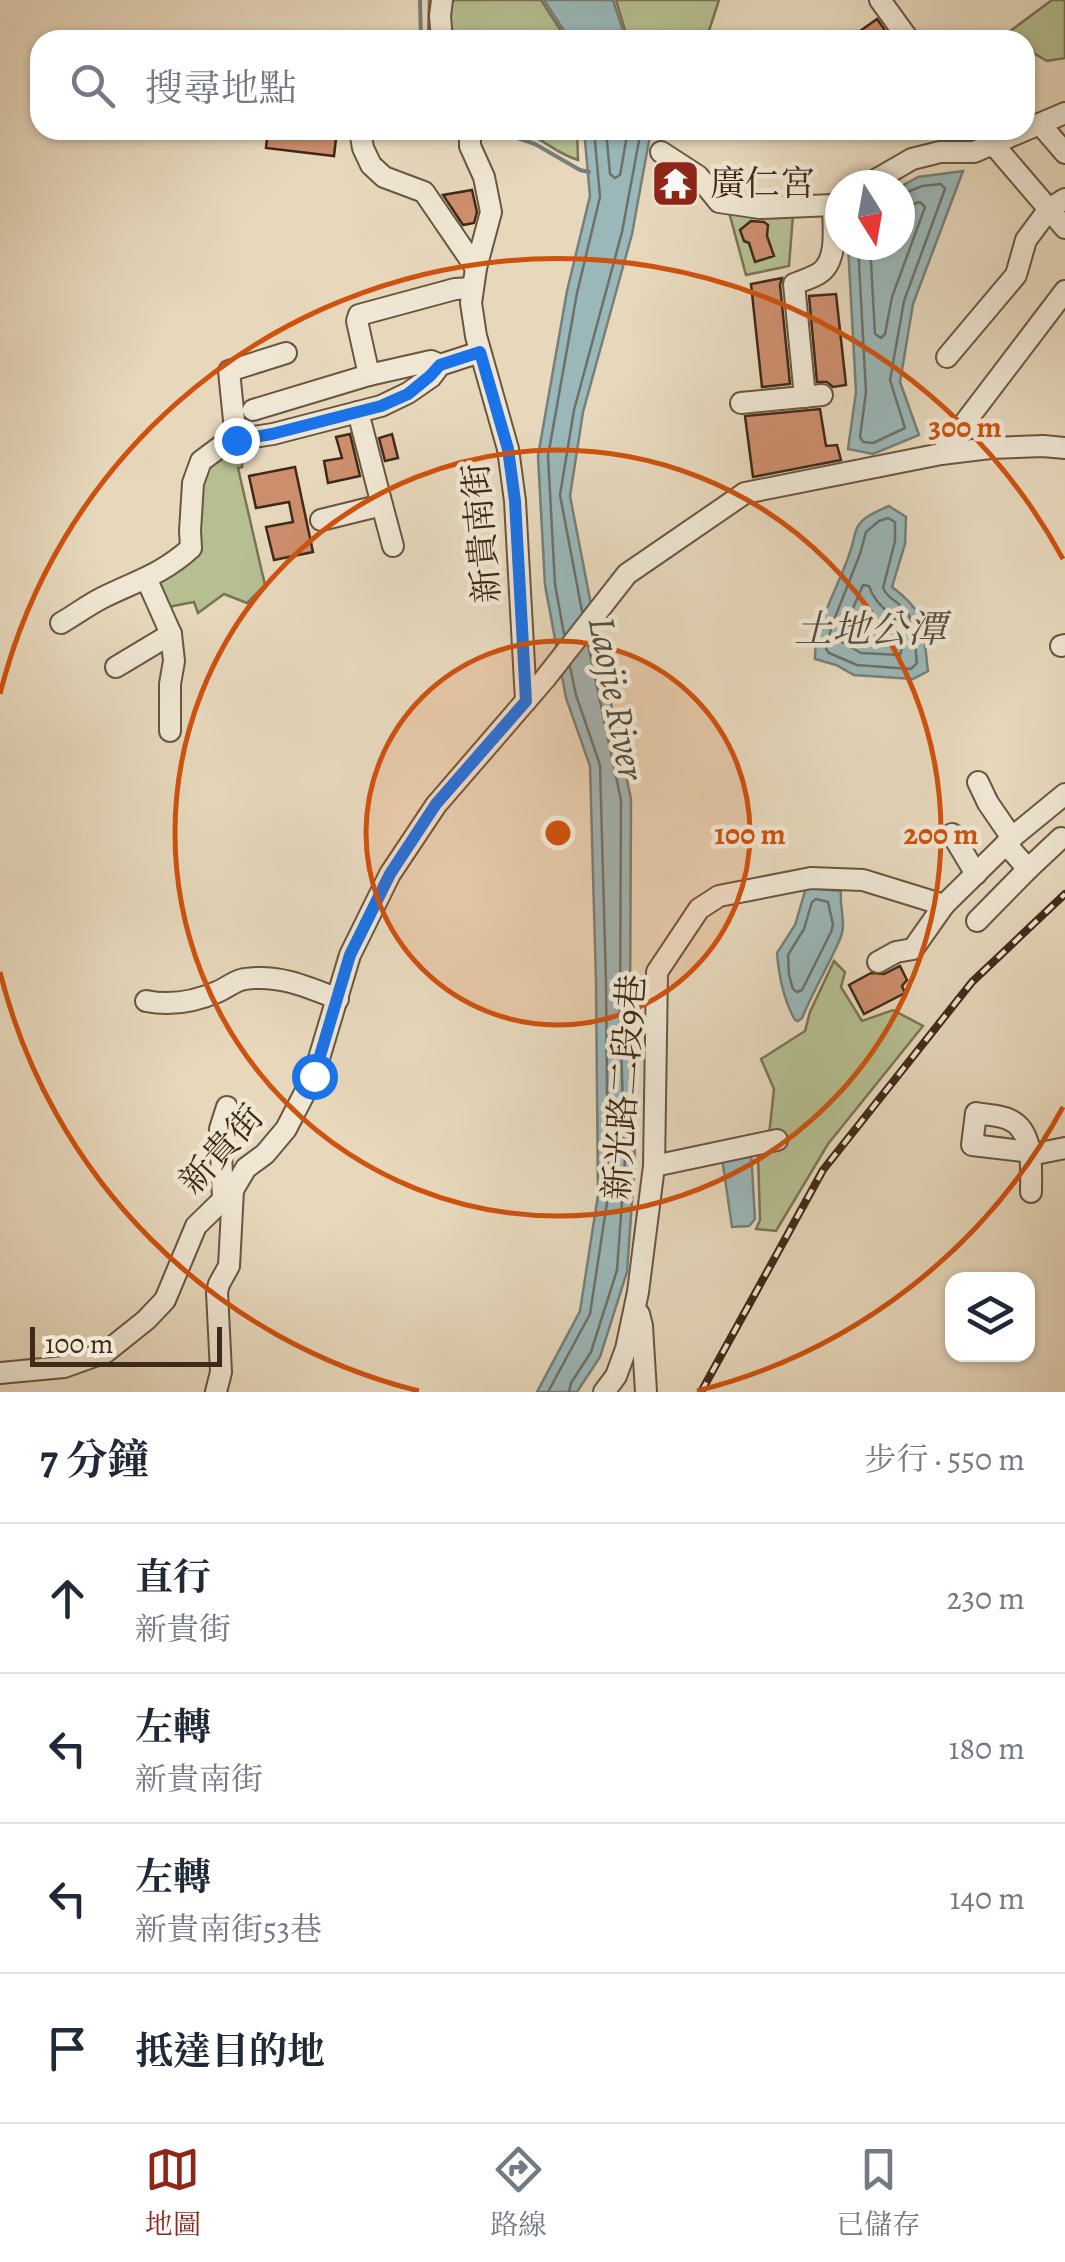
<!DOCTYPE html>
<html lang="zh-TW">
<head>
<meta charset="utf-8">
<style>
	:root { --surface:#fff; --page:#f6f6f7; --text:#1f2937; --muted:#747a83; --line:#e0e1e3; --accent:#8f2418 }
	body { margin:0; font-family:Alegreya,"Noto Serif TC",serif; background:var(--page); color:var(--text) }
	.controls { position:absolute; right:30px; bottom:30px; display:grid; overflow:hidden; border-radius:20px; box-shadow:0 2px 8px #0004 }
	.controls button { width:90px; height:90px; display:grid; place-items:center; padding:0; border:0; border-bottom:2px solid var(--line); background:var(--surface); color:var(--text); font:50px sans-serif }
	.compass { position:absolute; left:825px; top:170px; width:90px; height:90px; border-radius:50%; background:var(--surface); box-shadow:0 2px 8px #0004; rotate:169deg }
	.scale { position:absolute; left:30px; bottom:25px; width:192px; box-sizing:border-box; padding-left:10px; border:5px solid #3f2a17; border-top:0; font-size:28px; line-height:35px; white-space:nowrap; color:#3f2a17; -webkit-text-stroke:8px #efe6d3; paint-order:stroke }
	.stop { position:absolute; width:30px; height:30px; margin:-22px; border:8px solid #1a73e8; border-radius:50%; background:#fff }
	.stop.end { background:#1a73e8; border-color:#fff; box-shadow:0 2px 10px #0008 }
	.list { margin:0; padding:0; list-style:none }
	h2 { display:flex; justify-content:space-between; align-items:center; height:130px; margin:0; padding:0 40px; font-size:42px }
	h2 small { font-size:32px; font-weight:400; color:var(--muted) }
	.list li { display:grid; grid-template-columns:65px 1fr auto; gap:30px; align-items:center; box-sizing:border-box; height:150px; padding:0 40px; border-top:2px solid var(--line) }
	.list b { display:block; font-size:38px; white-space:nowrap }
	.list p { margin:0; font-size:32px; white-space:nowrap; color:var(--muted) }
	.list em { font-size:32px; font-style:normal; color:var(--muted) }
	.icon { flex:none; width:55px; height:55px; fill:none; stroke:currentColor; stroke-width:2; stroke-linecap:round; stroke-linejoin:round }
	.map { position:relative; flex:none; width:1065px; height:1392px; overflow:hidden }
	.search { position:absolute; background:var(--surface); box-shadow:0 2px 8px #0004; left:30px; right:30px; top:30px; height:110px; display:flex; align-items:center; gap:25px; box-sizing:border-box; padding:0 35px; border-radius:30px; color:var(--muted); font-size:38px }
	.sheet { height:730px; background:var(--surface) }
	nav { display:flex; justify-content:space-around; align-items:center; box-sizing:border-box; height:140px; border-top:2px solid var(--line); background:var(--surface); font-size:28px; color:var(--muted) }
	nav a { display:grid; justify-items:center; gap:5px }
	nav .on { color:var(--accent) }
	.map>svg:first-child { display:block }
	.green { fill:#b5bf91; stroke:#7a7454; stroke-width:2.5 }
	.water { fill:#9ab8ba; stroke:#767f79; stroke-width:2.5 }
	.lines { fill:none; stroke-linecap:round; stroke-linejoin:round }
	.shore { stroke:#6c7168; stroke-width:2.5 }
	.stream { stroke:#767f79; stroke-width:4 }
	.building { fill:#cd8e6e; stroke:#3f2a17; stroke-width:2.5 }
	.minor-casing { stroke:#695640; stroke-width:24 }
	.minor { stroke:#efe6d3; stroke-width:20 }
	.rail-casing { stroke:#3f2a17; stroke-width:8 }
	.rail { stroke:#efe6d3; stroke-width:4; stroke-dasharray:11; stroke-linecap:butt }
	.route { stroke:#1a73e8; stroke-width:12 }
	.ring { fill:none; stroke:#cf520e; stroke-width:5 }
	.labels { text-anchor:middle; stroke-width:9; stroke-linejoin:round; paint-order:stroke }
	.poi-label { font-size:35px; fill:#3f2a17; stroke:#efe6d3; text-anchor:start }
	.street-label { font-size:35px; fill:#3f2a17; stroke:#efe6d3 }
	.water-label { font-size:38px; font-style:italic; fill:#564e40; stroke:#efe6d3 }
	.centre { fill:#cf520e; stroke:#efe6d3; stroke-width:5 }
	.ring-label { font-size:30px; text-anchor:middle; font-weight:bold; fill:#cf520e; stroke:#efe6d3; stroke-width:9; stroke-linejoin:round; paint-order:stroke }
</style>
</head>
<body>
<div class="map">
<svg width="1065" height="1392" viewBox="0 0 1065 1392">
	<rect width="100%" height="100%" fill="#e7d8bc"/>
	<filter id="stains"><feTurbulence type="fractalNoise" baseFrequency=".002" numOctaves="4"/><feColorMatrix values="0 0 0 0 .2 0 0 0 0 .09 0 0 0 0 .02 0 0 0 .5 -.17"/></filter>
	<radialGradient id="worn" r=".72"><stop offset=".6" stop-color="#630" stop-opacity="0"/><stop offset="1" stop-color="#630" stop-opacity=".3"/></radialGradient>
	<!-- green -->
	<g class="green">
		<polygon points="429,0 541,0 567,40 428,40"/>
		<polygon points="616,0 719,0 706,40 628,40"/>
		<polygon points="1052,0 1065,0 1065,58 1047,61 1025,48 1025,40 998,40"/>
		<path d="M519,130H577L578,160C554,153 542,137 519,130Z"/>
		<polygon points="729,212 793,215 789,266 746,275"/>
		<path d="M243,445L242,467L238,468L265,585L247,603L224,594L198,613L194,602L168,607L155,585L178,569C186,539 193,483 214,461C223,452 232,449 243,445Z"/>
		<polygon points="834,961 845,972 841,987 862,1021 893,1010 923,1026 828,1144 776,1231 756,1229 760,1220 758,1154 786,1146 784,1133 769,1135 774,1089 761,1059 805,1031 810,1012"/>
	</g>
	<!-- water -->
	<g class="water">
		<polygon points="544,0 613,0 626,40 570,40"/>
		<polygon points="584,130 651,130 632,234 583,412 570,496 600,651 631,799 630,1020 635,1160 627,1272 600,1357 577,1392 537,1392 580,1311 598,1195 596,982 590,766 566,698 545,585 538,456 567,291 590,196"/>
		<polygon points="963,171 913,304 900,382 919,435 873,454 848,449 856,392 848,245 900,245 900,187 918,177"/>
		<path d="M889,506L906,517L905,544L892,587C930,615 922,629 928,671L913,679L854,675L836,665L815,659C814,626 840,584 850,552C853,544 854,535 857,528C863,516 878,511 889,506Z"/>
		<path d="M806,888L841,891C839,906 847,924 840,939C829,965 813,991 802,1018L798,1021L795,1020C783,999 779,977 777,953L795,925Z"/>
		<polygon points="751,1152 755,1219 749,1226 732,1227 722,1158"/>
	</g>
	<g class="lines">
		<!-- shore -->
		<g class="shore">
			<polyline points="606,130 610,174 615,178 620,175 628,130"/>
			<polyline points="858,245 866,392 860,437 863,442 873,443 905,428 890,380 904,301 945,189 941,184 922,186 900,195"/>
			<polyline points="870,245 875,334 881,338 885,334 892,297 925,207 920,202 900,208"/>
			<path d="M888,518L895,522V541L883,588C887,597 893,599 901,606C918,620 914,643 917,663L911,669L857,665L829,653L826,649L832,625L860,554L866,532L879,521Z"/>
			<path d="M863,585L869,586C878,616 914,617 900,655L861,653L842,642L844,629Z"/>
			<polyline points="582,611 560,495 574,410 622,232 641,130"/>
			<polyline points="564,634 555,584 548,456 577,293 600,197 594,130"/>
			<polygon points="816,899 828,902 833,925 831,932 802,990 797,992 793,989 789,975 788,955 804,929 812,902"/>
			<polyline points="548,1392 590,1314 608,1196 606,982 600,765 576,695 570,667"/>
			<polyline points="569,1392 571,1383 591,1352 617,1270 625,1160 620,1020 621,800 588,644"/>
		</g>
		<!-- stream -->
		<g class="stream">
			<polyline points="420,0 421,40"/>
			<polyline points="493,130 535,144 580,170 589,172"/>
		</g>
	</g>
	<!-- building -->
	<g class="building">
		<polygon points="877,19 892,40 866,40 860,31"/>
		<polygon points="268,130 337,130 334,156 266,148"/>
		<polygon points="667,172 689,186 691,191 667,198 660,175"/>
		<polygon points="472,190 477,212 474,223 463,225 443,195"/>
		<polygon points="751,221 764,222 768,225 767,236 774,256 755,262 749,243 744,241 740,230"/>
		<polygon points="782,278 780,285 790,384 762,387 751,284"/>
		<polygon points="836,294 846,385 833,387 827,382 817,382 809,296"/>
		<polygon points="820,409 826,446 837,445 841,460 753,477 745,416"/>
		<polygon points="350,434 360,476 328,483 324,461 342,458 336,437"/>
		<polygon points="392,434 398,458 385,461 379,438"/>
		<polygon points="295,467 313,552 274,560 266,527 293,522 289,502 256,508 249,476"/>
		<polygon points="900,966 907,980 902,986 905,993 864,1014 849,985 871,973 884,974"/>
	</g>
	<g class="lines">
		<defs>
			<g id="minor">
				<polyline points="442,0 440,16 442,40"/>
				<polyline points="880,0 909,40"/>
				<polyline points="1040,124 1065,153"/>
				<polyline points="360,130 363,148 371,165 384,177 424,192 476,268"/>
				<polyline points="470,130 470,146 484,177 491,212 476,268 471,303 476,336 508,449 515,501 526,701"/>
				<polyline points="981,130 1065,228"/>
				<polyline points="661,152 698,176 719,202 760,208 833,205"/>
				<polyline points="867,185 912,159 940,152 974,152 1065,113"/>
				<polyline points="947,357 1016,275 1026,240 1049,209 1065,199"/>
				<polyline points="369,375 357,321 359,315 455,289 473,288"/>
				<path d="M805,397L794,284C802,281 811,278 818,274C839,262 833,226 833,205L840,201"/>
				<polyline points="741,403 822,395"/>
				<polyline points="253,410 369,375 431,361 440,365"/>
				<polyline points="236,440 229,371 286,353"/>
				<polyline points="941,454 1065,291"/>
				<polyline points="382,505 393,546"/>
				<polyline points="321,520 382,505 358,412"/>
				<polyline points="147,580 171,634 174,661 170,684 170,731"/>
				<path d="M61,623C75,615 88,605 102,598C136,581 161,575 191,548L190,531L193,483L201,461L228,441L273,434L381,406L408,393L431,377L440,365L480,352"/>
				<polyline points="1061,646 1065,645"/>
				<polyline points="116,667 171,634"/>
				<polyline points="978,782 988,803 1012,838"/>
				<polyline points="952,834 976,874"/>
				<polyline points="1028,869 1061,838"/>
				<polyline points="977,921 1028,869 1006,844"/>
				<polyline points="878,962 896,952 913,949 944,905"/>
				<path d="M146,1001C171,1006 194,1002 217,992C227,988 235,980 245,979C279,974 308,987 338,999"/>
				<polyline points="654,1166 777,1140"/>
				<path d="M1031,1192C1031,1169 1035,1130 1008,1119C999,1115 986,1115 976,1113L972,1145L1031,1152L1040,1153L1065,1148"/>
				<polyline points="223,1199 220,1129 227,1107"/>
				<polyline points="639,1314 642,1326 646,1392"/>
				<polyline points="0,1373 64,1367 106,1352 146,1320 165,1300 196,1226 233,1190 246,1168 265,1154 286,1129 314,1075 350,955 390,874 436,805 544,680 627,574 745,493 941,454 990,448 1043,446 1065,448"/>
				<polyline points="216,1392 221,1372 217,1292 219,1284 229,1266 233,1190"/>
				<polyline points="604,1392 616,1376 626,1349 638,1292 654,1166 657,972 699,909 719,896 811,878 863,880 944,905 1015,835 1065,794"/>
			</g>
		</defs>
		<!-- minor casing -->
		<use href="#minor" class="minor-casing"/>
		<!-- minor -->
		<use href="#minor" class="minor"/>
		<defs>
			<polyline id="rail" points="701,1392 823,1170 972,982 1065,894"/>
		</defs>
		<!-- rail casing -->
		<use href="#rail" class="rail-casing"/>
		<!-- rail -->
		<use href="#rail" class="rail"/>
	</g>
	<g class="lines">
		<!-- route -->
		<polyline class="route" points="236,440 272,434 381,406 408,394 430,376 440,365 480,352 508,449 515,501 526,701 436,804 390,874 350,955 314,1076"/>
	</g>
	<!-- distance rings -->
	<circle cx="558" cy="833" r="192" fill="#cf520e" fill-opacity=".12"/>
	<g class="ring">
		<circle cx="558" cy="833" r="192"/>
		<circle cx="558" cy="833" r="383"/>
		<path d="M1063 1107A575 575 0 0 1 697 1391M419 1391A575 575 0 0 1 0 972M0 694A575 575 0 0 1 1063 559"/>
	</g>
	<!-- icons -->
	<defs>
		<symbol id="temple-square" viewBox="-11 -11 22 22"><rect x="-9" y="-9" width="18" height="18" rx="4" fill="#8f2418" stroke="#efe6d3"/><path d="M0-6L5-2H3V0L6.5 2.5H4V6H1.5V3h-3V6H-4V2.5H-6.5L-3 0V-2H-5Z" fill="#fff"/></symbol>
	</defs>
	<g fill-rule="evenodd">
		<use href="#temple-square" x="648" y="156" width="55" height="55"/>
	</g>
	<g class="labels">
		<!-- poi labels -->
		<g class="poi-label">
			<text x="710" y="195">廣仁宮</text>
		</g>
		<!-- street labels -->
		<g class="street-label">
			<text transform="translate(481 533) rotate(-95)" y="12">新貴南街</text>
			<text transform="translate(624 1087) rotate(-86)" y="12">新光路二段9巷</text>
			<text transform="translate(221 1149) rotate(-48)" y="12">新貴街</text>
		</g>
		<!-- water labels -->
		<g class="water-label">
			<text x="870" y="642">土地公潭</text>
			<text transform="translate(617 698) rotate(79)" y="13">Laojie River</text>
		</g>
	</g>
	<circle cx="558" cy="833" r="15" class="centre"/>
	<g class="ring-label">
		<text x="965" y="437">300 m</text>
		<text x="750" y="844">100 m</text>
		<text x="941" y="844">200 m</text>
	</g>
	<rect width="100%" height="100%" filter="url(#stains)"/>
	<rect width="100%" height="100%" fill="url(#worn)"/>
</svg>
<div class="controls">
<button><svg class="icon" aria-label="layers" viewBox="0 0 24 24"><path d="M12 4l9 5-9 5-9-5zM3 14l9 5 9-5"/></svg></button>
</div>
<svg class="compass" viewBox="-18 -18 36 36"><path d="M0-13l5 13h-10z" fill="#e53935"/><path d="M0 13l5-13h-10z" fill="#747a83"/></svg>
<div class="scale">100 m</div>
<div class="stop" style="left:314px;top:1076px"></div>
<div class="stop end" style="left:236px;top:440px"></div>
<div class="search"><svg class="icon" aria-label="search" viewBox="0 0 24 24"><circle cx="10" cy="10" r="6"/><path d="M15 15l6 6"/></svg>搜尋地點</div>
</div>
<section class="sheet">
<h2>7 分鐘<small>步行 · 550 m</small></h2>
<ul class="list">
<li><svg class="icon" aria-label="ahead" viewBox="0 0 24 24"><path d="M12 20V5M6 11l6-6 6 6"/></svg><div><b>直行</b><p>新貴街</p></div><em>230 m</em></li>
<li><svg class="icon" aria-label="left" viewBox="0 0 24 24"><path d="M17 20v-9H6M10 6l-5 5 5 5"/></svg><div><b>左轉</b><p>新貴南街</p></div><em>180 m</em></li>
<li><svg class="icon" aria-label="left" viewBox="0 0 24 24"><path d="M17 20v-9H6M10 6l-5 5 5 5"/></svg><div><b>左轉</b><p>新貴南街53巷</p></div><em>140 m</em></li>
<li><svg class="icon" aria-label="arrive" viewBox="0 0 24 24"><path d="M6 21V4h12l-3 4 3 4H6"/></svg><div><b>抵達目的地</b></div></li>
</ul>
</section>
<nav>
<a class="on"><svg class="icon" aria-label="map" viewBox="0 0 24 24"><path d="M3 6l6-2 6 2 6-2v14l-6 2-6-2-6 2zM9 4v14M15 6v14"/></svg>地圖</a>
<a><svg class="icon" aria-label="directions" viewBox="0 0 24 24"><path d="M12 3l9 9-9 9-9-9zM9 14v-3h6M13 9l2 2-2 2"/></svg>路線</a>
<a><svg class="icon" aria-label="saved" viewBox="0 0 24 24"><path d="M7 4h10v16l-5-4-5 4z"/></svg>已儲存</a>
</nav>
</body>
</html>
